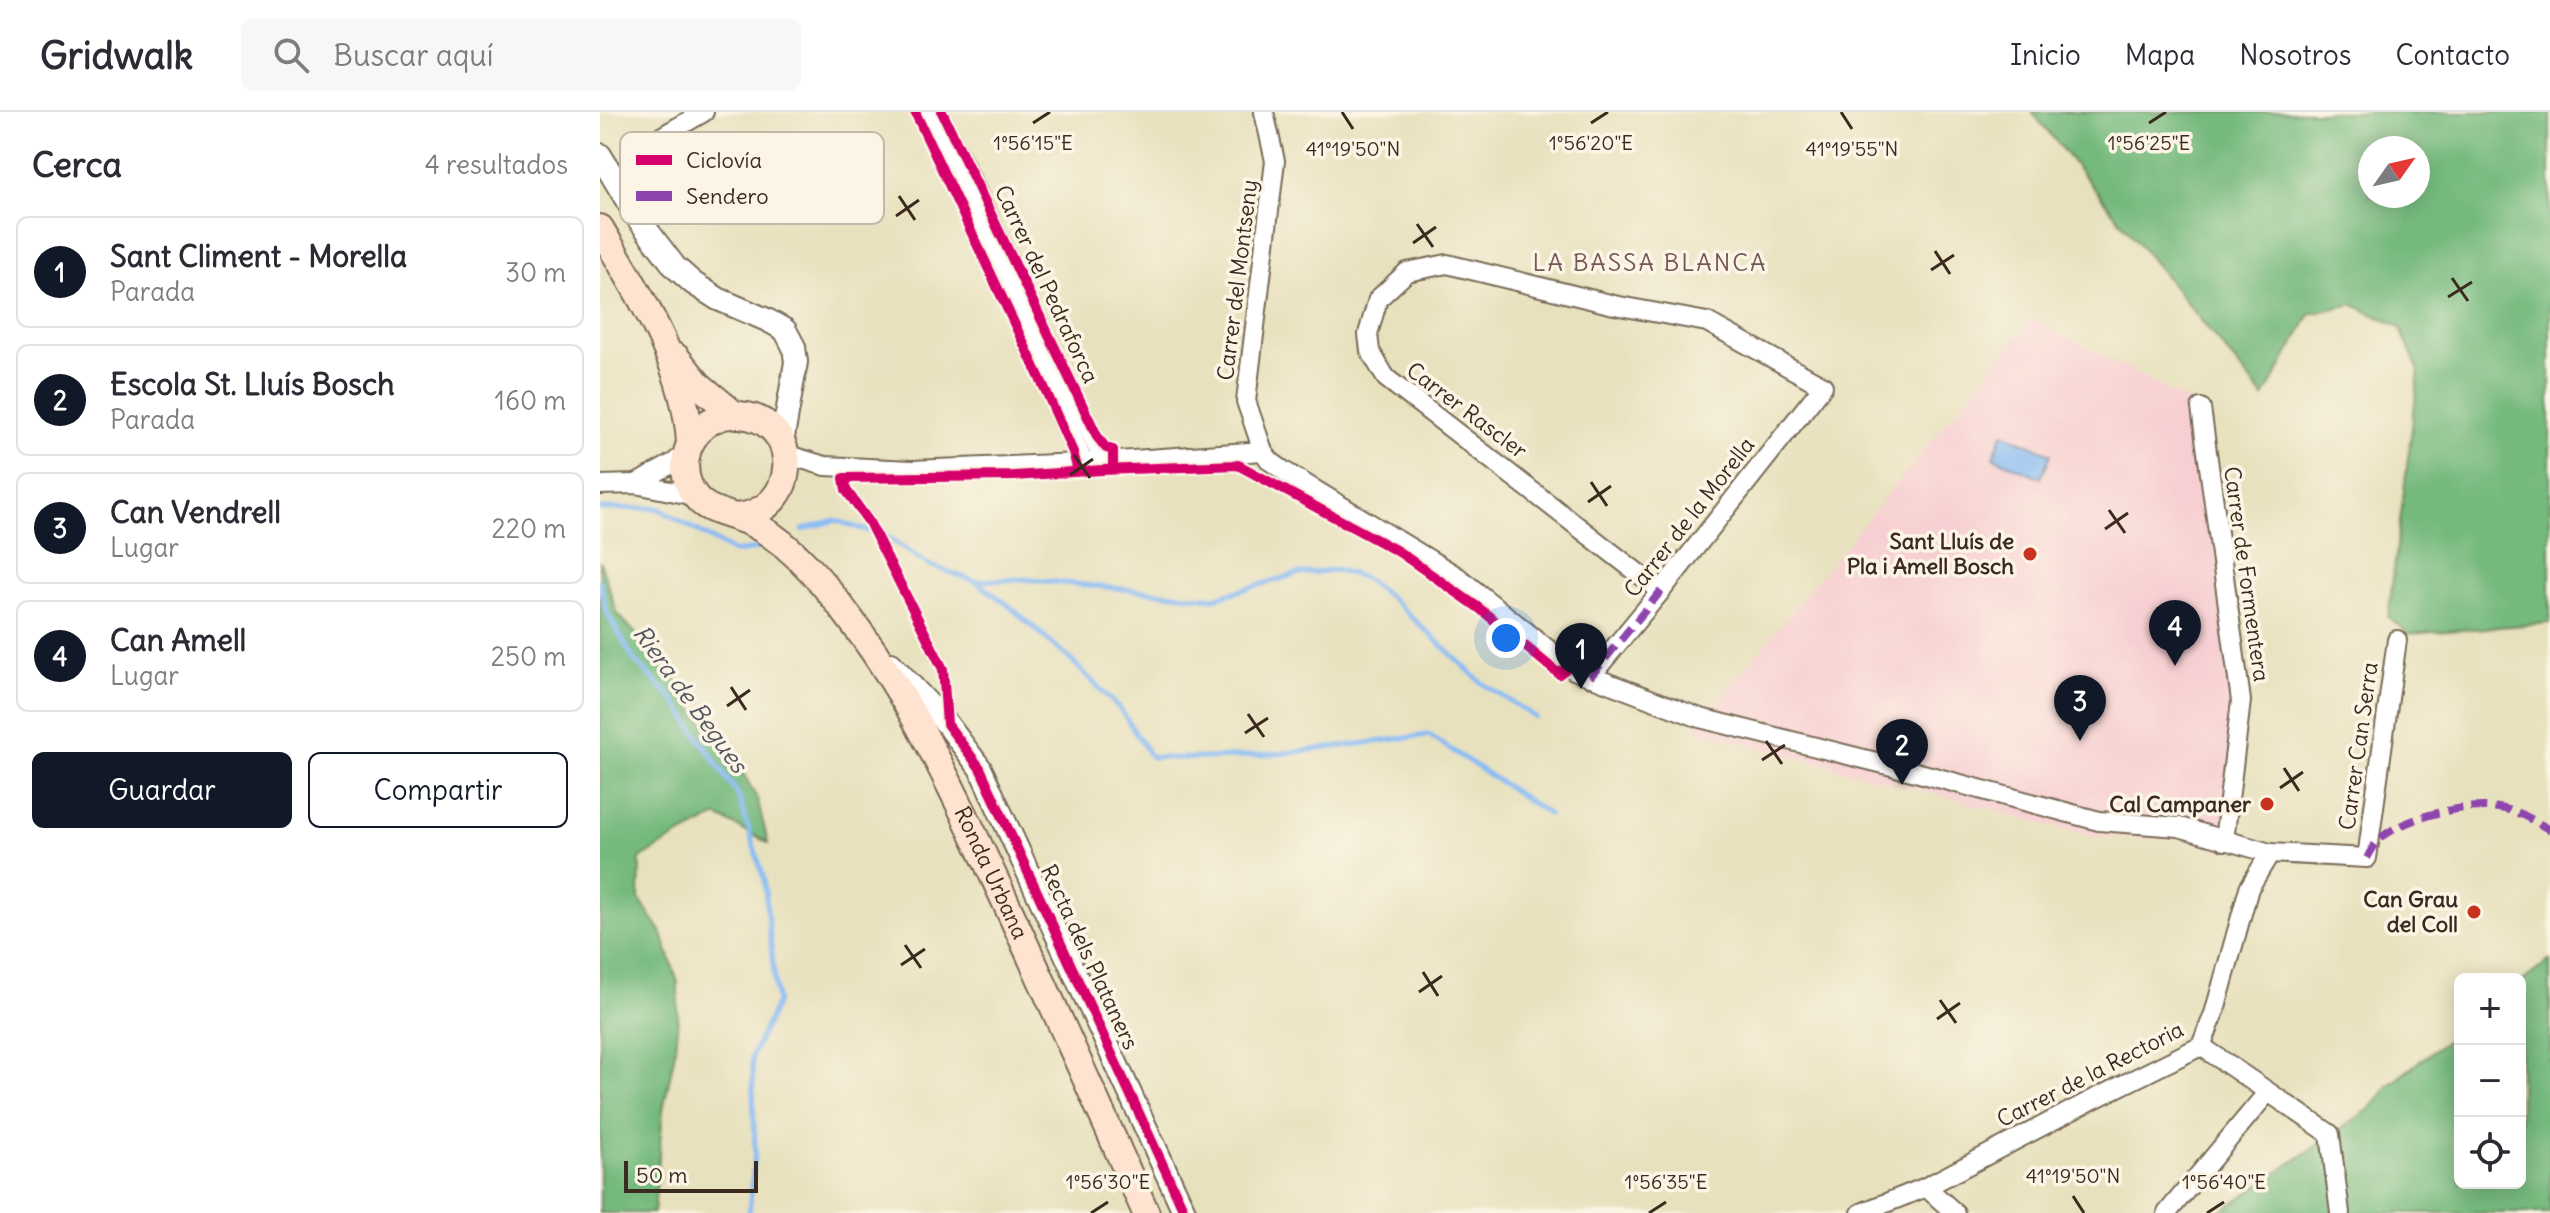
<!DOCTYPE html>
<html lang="es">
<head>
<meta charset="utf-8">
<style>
	:root { --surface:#fff; --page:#f7f7f7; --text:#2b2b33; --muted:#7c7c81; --line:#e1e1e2; --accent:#111827 }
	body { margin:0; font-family:Delius,sans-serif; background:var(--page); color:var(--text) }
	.controls { position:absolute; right:24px; bottom:24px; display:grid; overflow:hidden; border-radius:12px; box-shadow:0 4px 20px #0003 }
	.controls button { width:72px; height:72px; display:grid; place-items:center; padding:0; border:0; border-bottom:2px solid var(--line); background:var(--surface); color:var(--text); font:40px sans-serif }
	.compass { position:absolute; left:1758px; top:24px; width:72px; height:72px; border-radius:50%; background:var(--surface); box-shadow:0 4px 20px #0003; rotate:56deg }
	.scale { position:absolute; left:24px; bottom:20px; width:134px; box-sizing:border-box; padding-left:8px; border:4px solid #3b2a1e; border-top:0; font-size:22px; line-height:28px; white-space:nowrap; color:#3b2a1e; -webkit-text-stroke:6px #fcf5e5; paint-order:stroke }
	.you { position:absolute; left:906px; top:526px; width:28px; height:28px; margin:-20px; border:6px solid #fff; border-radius:50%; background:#1a73e8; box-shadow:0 0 0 12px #1a73e833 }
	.badge { display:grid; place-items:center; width:52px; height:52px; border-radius:50%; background:var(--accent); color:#fff; font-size:26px; font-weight:700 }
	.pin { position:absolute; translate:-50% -66px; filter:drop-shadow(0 2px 4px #0008) }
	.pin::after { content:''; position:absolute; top:42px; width:28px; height:24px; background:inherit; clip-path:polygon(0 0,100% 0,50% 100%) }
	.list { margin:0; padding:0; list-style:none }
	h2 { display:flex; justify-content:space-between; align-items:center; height:104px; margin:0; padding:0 32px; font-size:34px }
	h2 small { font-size:26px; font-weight:400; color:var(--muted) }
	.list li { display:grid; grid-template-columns:52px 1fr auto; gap:24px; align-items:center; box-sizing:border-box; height:112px; margin:0 16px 16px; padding:0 16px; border:2px solid var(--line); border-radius:12px }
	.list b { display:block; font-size:30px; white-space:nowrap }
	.list p { margin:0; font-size:26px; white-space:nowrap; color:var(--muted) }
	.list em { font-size:26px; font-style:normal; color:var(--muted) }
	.actions { display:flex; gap:16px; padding:24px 32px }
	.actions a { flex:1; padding:18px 0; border:2px solid var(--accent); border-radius:12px; text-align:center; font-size:28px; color:var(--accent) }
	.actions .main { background:var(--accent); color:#fff }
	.icon { flex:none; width:44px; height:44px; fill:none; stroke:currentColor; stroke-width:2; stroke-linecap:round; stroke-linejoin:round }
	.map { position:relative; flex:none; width:1950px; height:1101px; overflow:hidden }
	header { display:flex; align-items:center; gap:48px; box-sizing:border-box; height:112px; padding:0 40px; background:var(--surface); border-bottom:2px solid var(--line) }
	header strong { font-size:38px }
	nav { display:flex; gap:44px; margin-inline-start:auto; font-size:28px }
	.search { width:560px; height:72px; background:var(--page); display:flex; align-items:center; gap:20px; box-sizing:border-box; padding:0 28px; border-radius:12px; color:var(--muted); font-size:30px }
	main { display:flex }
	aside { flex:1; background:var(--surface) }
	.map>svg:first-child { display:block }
	.built { fill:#f7cfd2 }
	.forest { fill:#75b97d; stroke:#58724e; stroke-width:2; fill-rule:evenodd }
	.water { fill:#86baf4; stroke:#607289; stroke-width:2 }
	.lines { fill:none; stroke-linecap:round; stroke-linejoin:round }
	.stream { stroke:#86baf4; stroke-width:5 }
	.minor-casing { stroke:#786a56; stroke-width:22 }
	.tertiary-casing { stroke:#786a56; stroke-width:26 }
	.secondary-casing { stroke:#786a56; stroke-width:30 }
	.minor { stroke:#fff; stroke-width:18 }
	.tertiary { stroke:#fff; stroke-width:22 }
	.secondary { stroke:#fee3d1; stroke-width:26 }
	.quiet { stroke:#8e44ad; stroke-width:8; stroke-dasharray:16 8; stroke-linecap:butt }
	.cycleway-casing { stroke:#fcf5e5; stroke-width:15 }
	.cycleway { stroke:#d6006c; stroke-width:10 }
	.ticks { fill:none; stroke:#3b2a1e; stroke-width:3 }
	.poi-dot { fill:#c8321e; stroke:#fcf5e5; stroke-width:3 }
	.labels { text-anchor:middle; stroke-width:7; stroke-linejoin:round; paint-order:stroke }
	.street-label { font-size:22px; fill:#3b2a1e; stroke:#fcf5e5 }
	.poi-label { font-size:22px; font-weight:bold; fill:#3b2a1e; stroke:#fcf5e5; text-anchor:end }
	.neighbourhood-label { font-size:24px; letter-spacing:2px; fill:#765656; stroke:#fcf5e5 }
	.water-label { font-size:24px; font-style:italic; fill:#52555e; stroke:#fcf5e5 }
	.key { fill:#fcf5e5; stroke:#c2b8a9; stroke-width:2 }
	.key-label { font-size:22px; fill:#3b2a1e }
	.ticks-label { font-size:20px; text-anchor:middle; fill:#3b2a1e; stroke:#fcf5e5; stroke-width:7; stroke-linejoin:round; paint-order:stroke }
</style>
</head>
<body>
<header>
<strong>Gridwalk</strong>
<div class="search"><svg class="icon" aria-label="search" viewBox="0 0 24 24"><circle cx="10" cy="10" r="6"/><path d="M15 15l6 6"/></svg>Buscar aquí</div>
<nav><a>Inicio</a><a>Mapa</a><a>Nosotros</a><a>Contacto</a></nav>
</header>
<main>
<aside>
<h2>Cerca<small>4 resultados</small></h2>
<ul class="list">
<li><span class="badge">1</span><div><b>Sant Climent - Morella</b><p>Parada</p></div><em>30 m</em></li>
<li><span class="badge">2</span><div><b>Escola St. Lluís Bosch</b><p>Parada</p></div><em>160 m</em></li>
<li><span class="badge">3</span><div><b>Can Vendrell</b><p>Lugar</p></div><em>220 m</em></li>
<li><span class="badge">4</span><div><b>Can Amell</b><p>Lugar</p></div><em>250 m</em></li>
</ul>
<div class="actions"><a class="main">Guardar</a><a>Compartir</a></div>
</aside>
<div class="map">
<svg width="1950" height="1101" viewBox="0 0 1950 1101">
	<rect width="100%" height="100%" fill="#fcf5e5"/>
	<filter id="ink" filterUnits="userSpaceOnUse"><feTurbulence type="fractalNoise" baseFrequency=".0125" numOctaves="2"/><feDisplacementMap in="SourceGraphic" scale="16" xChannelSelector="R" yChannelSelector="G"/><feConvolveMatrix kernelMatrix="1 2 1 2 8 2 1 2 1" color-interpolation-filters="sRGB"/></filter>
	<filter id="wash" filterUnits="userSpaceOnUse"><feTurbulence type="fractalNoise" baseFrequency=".006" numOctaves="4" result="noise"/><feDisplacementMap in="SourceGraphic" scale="32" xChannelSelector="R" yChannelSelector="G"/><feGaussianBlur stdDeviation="1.8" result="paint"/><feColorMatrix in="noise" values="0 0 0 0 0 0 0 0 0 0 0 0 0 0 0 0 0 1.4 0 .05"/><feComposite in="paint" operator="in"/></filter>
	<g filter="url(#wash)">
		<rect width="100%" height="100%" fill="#e8e1be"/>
		<!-- built -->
		<polygon class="built" points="1432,206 1601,296 1641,589 1622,739 1579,726 1494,725 1095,618"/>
		<!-- forest -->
		<g class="forest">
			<path d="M1432,0H1950V511L1809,522L1788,505L1819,259L1800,215L1752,192L1710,202L1664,286ZM1770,36H1818V84H1770Z"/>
			<polygon points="0,449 17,501 62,551 83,577 94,599 136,649 157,686 168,731 117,704 76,725 40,747 39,787 61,819 78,871 78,906 74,945 63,998 54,1101 0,1101"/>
			<polygon points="1950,848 1950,1101 1619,1101 1771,996 1789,973 1860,918 1860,1071 1920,1071 1920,871"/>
		</g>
		<!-- water -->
		<polygon class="water" points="1403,321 1451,342 1441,366 1393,345"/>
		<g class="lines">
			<!-- stream -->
			<g class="stream">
				<polyline points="0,397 58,396 134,440 157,437"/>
				<path d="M203,418L235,408L289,426L329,453L375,469L407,492L471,548L520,597L551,645C644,651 737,634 829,623L948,702"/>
				<polyline points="376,469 424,467 614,486 697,462 738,458 764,466 791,486 882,571 935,605"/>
				<polyline points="0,470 6,499 34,548 74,588 138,683 164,767 177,890 152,944 155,1039 149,1101"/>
			</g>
		</g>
	</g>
	<g filter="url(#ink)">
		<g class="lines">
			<defs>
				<g id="minor">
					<polyline points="321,0 451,276 484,351"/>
					<polyline points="337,0 364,53 504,350"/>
					<polyline points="664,0 675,49 646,289 663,339 670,349 684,359 858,465 974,558 1100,606 1308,658 1499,709 1579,715 1670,741 1767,746 1797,528"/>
					<polyline points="40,37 104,0"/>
					<polyline points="1601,296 1641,589 1624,729"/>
					<polyline points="185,342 225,354 312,358 504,350 663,339"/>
					<polyline points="36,372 75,350 87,340"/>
					<polyline points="0,373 36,372 95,384"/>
					<polyline points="990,565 1061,479 1223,274 1107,210 1014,193 847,152 807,160 778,187 768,222 770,239 786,266 1061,479"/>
					<polyline points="1601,934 1730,1022 1740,1101"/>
					<polyline points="1326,1075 1355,1101"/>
					<polyline points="1261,1101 1326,1075 1490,989 1601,934 1614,902 1649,776 1670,741"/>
					<polyline points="1567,1101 1667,981"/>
				</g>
				<g id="tertiary">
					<polyline points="0,43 37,105 75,155 93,171 118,187 167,208 185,218 194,235 196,250 182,331"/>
					<polyline points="291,552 347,612 380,656 585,1101"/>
				</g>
				<g id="secondary">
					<path d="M0,116C39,182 86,253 90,331"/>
					<polyline points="76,245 99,273 135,303"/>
					<path id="s1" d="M135,405C201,401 204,308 140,303C103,299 76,337 88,371C100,404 131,399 157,414C196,436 228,476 254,512C315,593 356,685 399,776C449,884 498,993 546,1101"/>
				</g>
			</defs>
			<!-- minor casing -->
			<use href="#minor" class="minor-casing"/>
			<!-- tertiary casing -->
			<use href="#tertiary" class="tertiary-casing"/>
			<!-- secondary casing -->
			<use href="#secondary" class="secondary-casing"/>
			<!-- minor -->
			<use href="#minor" class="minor"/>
			<!-- tertiary -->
			<use href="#tertiary" class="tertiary"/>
			<!-- secondary -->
			<use href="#secondary" class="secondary"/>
			<!-- quiet -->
			<g class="quiet">
				<polyline points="990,565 1061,479"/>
				<path d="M1767,746C1771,739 1775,731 1781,726C1807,704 1866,691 1899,696C1917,698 1935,709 1950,718"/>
			</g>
			<defs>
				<g id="cycleway">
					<polyline points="315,0 445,277 473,340 478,359"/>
					<polyline points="342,0 498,326 506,336 513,338 513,357"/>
					<polyline points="585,1101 380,656 347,612 343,557 269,410 246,378 244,366 414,364 502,358 638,353 799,440 879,496 959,562 969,554"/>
				</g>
			</defs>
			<!-- cycleway casing -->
			<use href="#cycleway" class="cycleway-casing"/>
			<!-- cycleway -->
			<use href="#cycleway" class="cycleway"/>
		</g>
	</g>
	<!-- ticks -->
	<path class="ticks" d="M742,0L753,17M1241,0L1252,17M433,11L450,0M991,11L1008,0M1549,11L1566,0M299,84L315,108M296,104L319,88M817,112L833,135M813,131L836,115M1335,139L1350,162M1331,158L1354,143M1852,166L1868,189M1848,185L1872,170M474,343L490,366M470,363L493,347M991,370L1007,394M988,390L1011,374M1509,398L1525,421M1505,417L1528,401M131,575L146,598M127,594L150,578M648,602L664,625M645,621L668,606M1166,629L1182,652M1162,648L1185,633M1684,656L1699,679M1680,676L1703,660M305,833L321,856M301,853L325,837M823,860L838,884M819,880L842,864M1340,888L1356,911M1337,907L1360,891M1473,1084L1484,1101M491,1101L508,1090M1049,1101L1066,1090M1607,1101L1624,1090"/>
	<!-- markers -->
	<g class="poi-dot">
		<circle cx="1430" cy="442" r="8"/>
		<circle cx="1667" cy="692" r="8"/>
		<circle cx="1874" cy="800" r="8"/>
	</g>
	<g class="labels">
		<!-- street labels -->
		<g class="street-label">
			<text transform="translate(637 168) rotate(-83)" y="8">Carrer del Montseny</text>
			<text transform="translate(447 172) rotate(65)" y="8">Carrer del Pedraforca</text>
			<text transform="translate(867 298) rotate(37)" y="8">Carrer Rascler</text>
			<text transform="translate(1089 405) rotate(-52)" y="8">Carrer de la Morella</text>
			<text transform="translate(1647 462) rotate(82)" y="8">Carrer de Formentera</text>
			<text transform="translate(1758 634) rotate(-82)" y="8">Carrer Can Serra</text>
			<text dy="8" stroke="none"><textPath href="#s1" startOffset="766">Ronda Urbana</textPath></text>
			<text transform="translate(490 845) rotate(65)" y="8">Recta dels Plataners</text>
			<text transform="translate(1490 962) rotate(-27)" y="8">Carrer de la Rectoria</text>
		</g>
		<!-- poi labels -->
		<g class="poi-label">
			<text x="1414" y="437">Sant Lluís de<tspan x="1414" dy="25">Pla i Amell Bosch</tspan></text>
			<text x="1651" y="700">Cal Campaner</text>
			<text x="1858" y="795">Can Grau<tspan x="1858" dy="25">del Coll</tspan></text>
		</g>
		<!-- neighbourhood labels -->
		<g class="neighbourhood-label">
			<text x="1050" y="159">LA BASSA BLANCA</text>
		</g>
		<!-- water labels -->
		<g class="water-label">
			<text transform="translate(90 587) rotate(54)" y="8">Riera de Begues</text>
		</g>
	</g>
	<!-- legend -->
	<rect x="20" y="20" width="264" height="92" rx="12" class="key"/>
	<rect x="36" y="43" width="36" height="10" fill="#d6006c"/>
	<rect x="36" y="79" width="36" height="10" fill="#8e44ad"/>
	<g class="key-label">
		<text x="86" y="56">Ciclovía</text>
		<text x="86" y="92">Sendero</text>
	</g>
	<g class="ticks-label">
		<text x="991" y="38">1°56'20"E</text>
		<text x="1549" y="38">1°56'25"E</text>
		<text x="433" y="38">1°56'15"E</text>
		<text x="753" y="44">41°19'50"N</text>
		<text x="1252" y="44">41°19'55"N</text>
		<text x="1473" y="1071">41°19'50"N</text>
		<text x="508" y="1077">1°56'30"E</text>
		<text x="1066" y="1077">1°56'35"E</text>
		<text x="1624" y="1077">1°56'40"E</text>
	</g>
</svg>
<div class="controls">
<button>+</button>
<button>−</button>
<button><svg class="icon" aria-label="locate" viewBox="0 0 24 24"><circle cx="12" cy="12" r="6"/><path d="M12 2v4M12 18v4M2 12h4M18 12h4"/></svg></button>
</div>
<svg class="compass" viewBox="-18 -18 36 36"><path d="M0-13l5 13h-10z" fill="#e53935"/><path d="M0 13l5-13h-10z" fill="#7c7c81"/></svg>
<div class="scale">50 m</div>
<div class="you"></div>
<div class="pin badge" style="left:981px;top:577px">1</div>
<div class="pin badge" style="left:1302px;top:673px">2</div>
<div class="pin badge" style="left:1480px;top:629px">3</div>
<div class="pin badge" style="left:1575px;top:554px">4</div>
</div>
</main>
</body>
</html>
